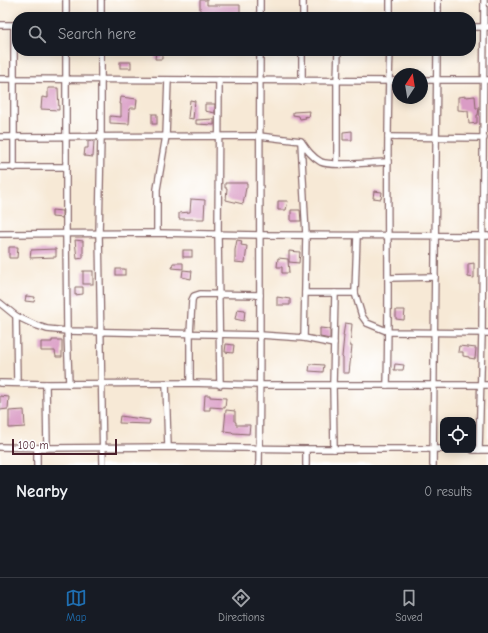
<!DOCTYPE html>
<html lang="en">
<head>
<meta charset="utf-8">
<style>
	:root { --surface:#171b24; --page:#20242c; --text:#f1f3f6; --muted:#9ea1a6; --line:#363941; --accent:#1f6fb2 }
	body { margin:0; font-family:"Comic Neue",sans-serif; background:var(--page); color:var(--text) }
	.controls { position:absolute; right:12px; bottom:12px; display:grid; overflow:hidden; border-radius:8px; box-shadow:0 2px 10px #0003 }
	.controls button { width:36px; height:36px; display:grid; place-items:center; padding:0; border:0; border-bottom:1px solid var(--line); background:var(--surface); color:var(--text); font:20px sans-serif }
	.compass { position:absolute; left:392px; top:68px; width:36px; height:36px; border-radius:50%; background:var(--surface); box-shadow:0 2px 10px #0003; rotate:12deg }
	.scale { position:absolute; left:12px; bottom:10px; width:105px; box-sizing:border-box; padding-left:4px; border:2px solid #4a1f2b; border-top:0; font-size:11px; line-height:14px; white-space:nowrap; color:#4a1f2b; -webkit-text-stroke:3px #fff; paint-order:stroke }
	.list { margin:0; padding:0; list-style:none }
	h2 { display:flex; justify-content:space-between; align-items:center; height:52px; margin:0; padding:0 16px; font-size:17px }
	h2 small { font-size:13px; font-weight:400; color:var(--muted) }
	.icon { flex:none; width:22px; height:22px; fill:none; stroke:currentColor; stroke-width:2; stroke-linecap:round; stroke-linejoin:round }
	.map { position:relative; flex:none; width:488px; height:465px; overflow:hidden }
	.search { position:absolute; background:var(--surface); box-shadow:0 2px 10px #0003; left:12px; right:12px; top:12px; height:44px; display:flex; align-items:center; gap:10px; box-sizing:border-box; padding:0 14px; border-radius:16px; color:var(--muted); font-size:15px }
	.sheet { height:112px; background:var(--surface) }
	nav { display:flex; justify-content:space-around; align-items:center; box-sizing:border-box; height:56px; border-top:1px solid var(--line); background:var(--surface); font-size:11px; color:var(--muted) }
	nav a { display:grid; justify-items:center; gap:2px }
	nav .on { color:var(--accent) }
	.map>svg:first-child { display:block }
	.building { fill:#da9cc5 }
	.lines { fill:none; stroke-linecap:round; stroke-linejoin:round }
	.minor-casing { stroke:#876667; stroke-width:8 }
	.minor { stroke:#fff; stroke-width:5.5 }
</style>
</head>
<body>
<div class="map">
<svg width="488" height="465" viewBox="0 0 488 465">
	<rect width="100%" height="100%" fill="#fff"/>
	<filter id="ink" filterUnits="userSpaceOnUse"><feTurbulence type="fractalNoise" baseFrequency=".025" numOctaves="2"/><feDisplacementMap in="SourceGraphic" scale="8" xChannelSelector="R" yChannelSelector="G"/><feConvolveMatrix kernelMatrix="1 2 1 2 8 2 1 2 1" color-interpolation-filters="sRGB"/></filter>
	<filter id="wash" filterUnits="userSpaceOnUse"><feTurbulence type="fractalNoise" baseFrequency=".012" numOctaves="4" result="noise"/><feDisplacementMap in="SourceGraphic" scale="16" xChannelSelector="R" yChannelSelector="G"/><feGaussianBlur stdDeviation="0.9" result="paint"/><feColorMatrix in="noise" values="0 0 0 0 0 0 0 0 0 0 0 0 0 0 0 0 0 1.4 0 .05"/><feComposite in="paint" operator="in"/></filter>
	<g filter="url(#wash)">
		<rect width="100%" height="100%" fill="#f7e9d6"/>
		<g id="blocks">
			<!-- building -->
			<g class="building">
				<polygon points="200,0 207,0 207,5 240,5 240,13 200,12"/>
				<polygon points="156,51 162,51 162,59 155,59"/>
				<rect x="120" y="62" width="11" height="6"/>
				<polygon points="48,88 58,88 59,110 41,109 42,97 48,98"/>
				<polygon points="466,96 466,97 475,96 476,108 479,108 478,115 477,115 477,123 469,124 468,111 458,110 458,97"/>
				<polygon points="121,97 137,99 136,108 130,108 129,124 110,123 110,116 121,117 121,104 120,104"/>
				<polygon points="190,100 195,101 193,119 188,118"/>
				<polygon points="205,104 215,104 215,113 205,111"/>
				<polygon points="310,111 309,117 305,116 306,118 300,119 299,116 293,115 293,112"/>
				<rect x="152" y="114" width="5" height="10"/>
				<polygon points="214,119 214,125 196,124 196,120"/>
				<polygon points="352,131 352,140 343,140 343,132"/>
				<polygon points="88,141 94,141 93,157 84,156 85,148 88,148"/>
				<polygon points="225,183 247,183 247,188 246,188 243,204 226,200 227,188 225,188"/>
				<polygon points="374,191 382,192 381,199 373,198"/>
				<polygon points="191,199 205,200 204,219 179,219 179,213 190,212"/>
				<polygon points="278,201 288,201 286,210 278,210"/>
				<polygon points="52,210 62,211 62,218 52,217"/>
				<polygon points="291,210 300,210 301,221 291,221"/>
				<polygon points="75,240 83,241 83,258 77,259"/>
				<polygon points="237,240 242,241 241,245 247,246 245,263 235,262 235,250"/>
				<polygon points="9,247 18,247 17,258 9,258"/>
				<polygon points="56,249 56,257 30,258 31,250"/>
				<rect x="183" y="250" width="9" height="7"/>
				<polygon points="289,251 300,252 299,263 289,262"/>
				<polygon points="278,258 288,259 289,273 282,273 282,267 277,267"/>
				<polygon points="173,263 183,263 183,269 172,268"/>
				<polygon points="474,263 474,278 468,277 468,264"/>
				<rect x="116" y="269" width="9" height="6"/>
				<polygon points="183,270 192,271 191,279 182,277"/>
				<rect x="83" y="271" width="10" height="13"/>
				<polygon points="75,287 83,287 83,294 75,295"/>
				<polygon points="26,296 35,297 34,302 25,301"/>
				<polygon points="277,297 290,299 290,305 277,305"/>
				<polygon points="237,309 245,310 244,321 235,319"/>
				<polygon points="396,310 405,310 404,320 396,319"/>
				<polygon points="345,323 352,324 350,346 352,346 349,373 343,373 343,358 342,357 344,336 343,336"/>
				<polygon points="320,328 330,329 330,339 320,337"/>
				<polygon points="52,340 62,340 62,357 56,357 55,351 41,351 41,342 52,342"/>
				<polygon points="226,344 234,345 233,353 225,352"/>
				<polygon points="459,346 476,348 475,359 469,358 469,357 463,356 463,352 458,352"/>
				<polygon points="310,364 324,365 323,372 309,371"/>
				<polygon points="395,364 404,365 403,370 394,370"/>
				<polygon points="205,395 210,395 210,397 226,398 225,408 210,407 210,410 204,410"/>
				<polygon points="0,396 9,397 8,409 0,410"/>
				<polygon points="24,410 25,427 9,428 9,411"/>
				<polygon points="226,410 235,411 235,422 236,422 236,425 250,425 249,434 233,433 232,432 224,431"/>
				<polygon points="120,416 150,420 149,424 119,423"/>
			</g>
		</g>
	</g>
	<g filter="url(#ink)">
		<use href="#blocks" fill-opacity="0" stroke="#876667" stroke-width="1"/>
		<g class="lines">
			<defs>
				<g id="minor">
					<polyline points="66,0 66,17"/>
					<polyline points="101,0 101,17"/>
					<polyline points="260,0 260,17"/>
					<polyline points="390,0 390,17"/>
					<polyline points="303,17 303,0"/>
					<polyline points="438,17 438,0"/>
					<polyline points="0,25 17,25"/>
					<polyline points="14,25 14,168"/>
					<polyline points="471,27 488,27"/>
					<polyline points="66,51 66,234 67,331 69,384"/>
					<polyline points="101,51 101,136 99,234 103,465"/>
					<polyline points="0,79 398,81"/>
					<polyline points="219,80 218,234 220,385"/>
					<polyline points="422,80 488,80"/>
					<polyline points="302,81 302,51"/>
					<path d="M0,137L259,136L301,141C307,150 312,157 321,162C332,167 374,162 388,162"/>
					<polyline points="388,137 484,138"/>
					<polyline points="301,142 306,235 304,338"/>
					<polyline points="337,164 337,81 338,51"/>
					<polyline points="0,167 66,167"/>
					<polyline points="157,233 157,189 166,136 168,80"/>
					<polyline points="0,234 157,233 260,235 488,236"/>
					<polyline points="357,236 355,293 362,316 367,323 389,332 488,333"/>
					<polyline points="389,278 435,277"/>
					<polyline points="305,293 355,293"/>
					<polyline points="0,303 16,316 17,383"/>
					<polyline points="16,316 35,325 47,329 67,331 260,335 304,338 334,344"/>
					<polyline points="0,383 46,384 190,383 260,385 488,385"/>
					<polyline points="166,383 168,447"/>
					<polyline points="190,383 190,334 192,300 194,296 200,294 260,295"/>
					<polyline points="46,384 47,448"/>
					<path d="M387,385C390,273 385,162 390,51"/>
					<polyline points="0,447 47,448 168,447 306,449 443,449"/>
					<polyline points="334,449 333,385 335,293"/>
					<polyline points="473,450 488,450"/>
					<polyline points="479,450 482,333 484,0"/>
					<polyline points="37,465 37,448"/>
					<path d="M259,465C261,327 259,189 260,51"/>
					<polyline points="306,465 306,449"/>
					<polyline points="433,465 437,51"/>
				</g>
			</defs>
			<!-- minor casing -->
			<use href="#minor" class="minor-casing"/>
			<!-- minor -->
			<use href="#minor" class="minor"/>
		</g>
	</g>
</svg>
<div class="controls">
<button><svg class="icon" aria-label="locate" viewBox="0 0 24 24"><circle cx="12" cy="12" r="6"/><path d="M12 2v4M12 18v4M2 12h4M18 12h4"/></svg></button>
</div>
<svg class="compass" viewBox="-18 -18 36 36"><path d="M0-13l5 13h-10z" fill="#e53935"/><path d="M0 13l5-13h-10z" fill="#9ea1a6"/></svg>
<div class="scale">100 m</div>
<div class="search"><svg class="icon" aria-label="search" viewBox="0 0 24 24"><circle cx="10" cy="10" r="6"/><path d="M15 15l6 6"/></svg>Search here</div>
</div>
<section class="sheet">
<h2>Nearby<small>0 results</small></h2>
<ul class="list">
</ul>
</section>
<nav>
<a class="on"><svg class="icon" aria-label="map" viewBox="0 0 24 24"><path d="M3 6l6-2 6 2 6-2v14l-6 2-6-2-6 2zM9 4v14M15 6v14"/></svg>Map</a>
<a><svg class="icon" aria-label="directions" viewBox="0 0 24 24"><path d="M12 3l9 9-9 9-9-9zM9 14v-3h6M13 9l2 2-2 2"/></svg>Directions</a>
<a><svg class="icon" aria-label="saved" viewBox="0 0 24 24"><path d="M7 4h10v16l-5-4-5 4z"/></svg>Saved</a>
</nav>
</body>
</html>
